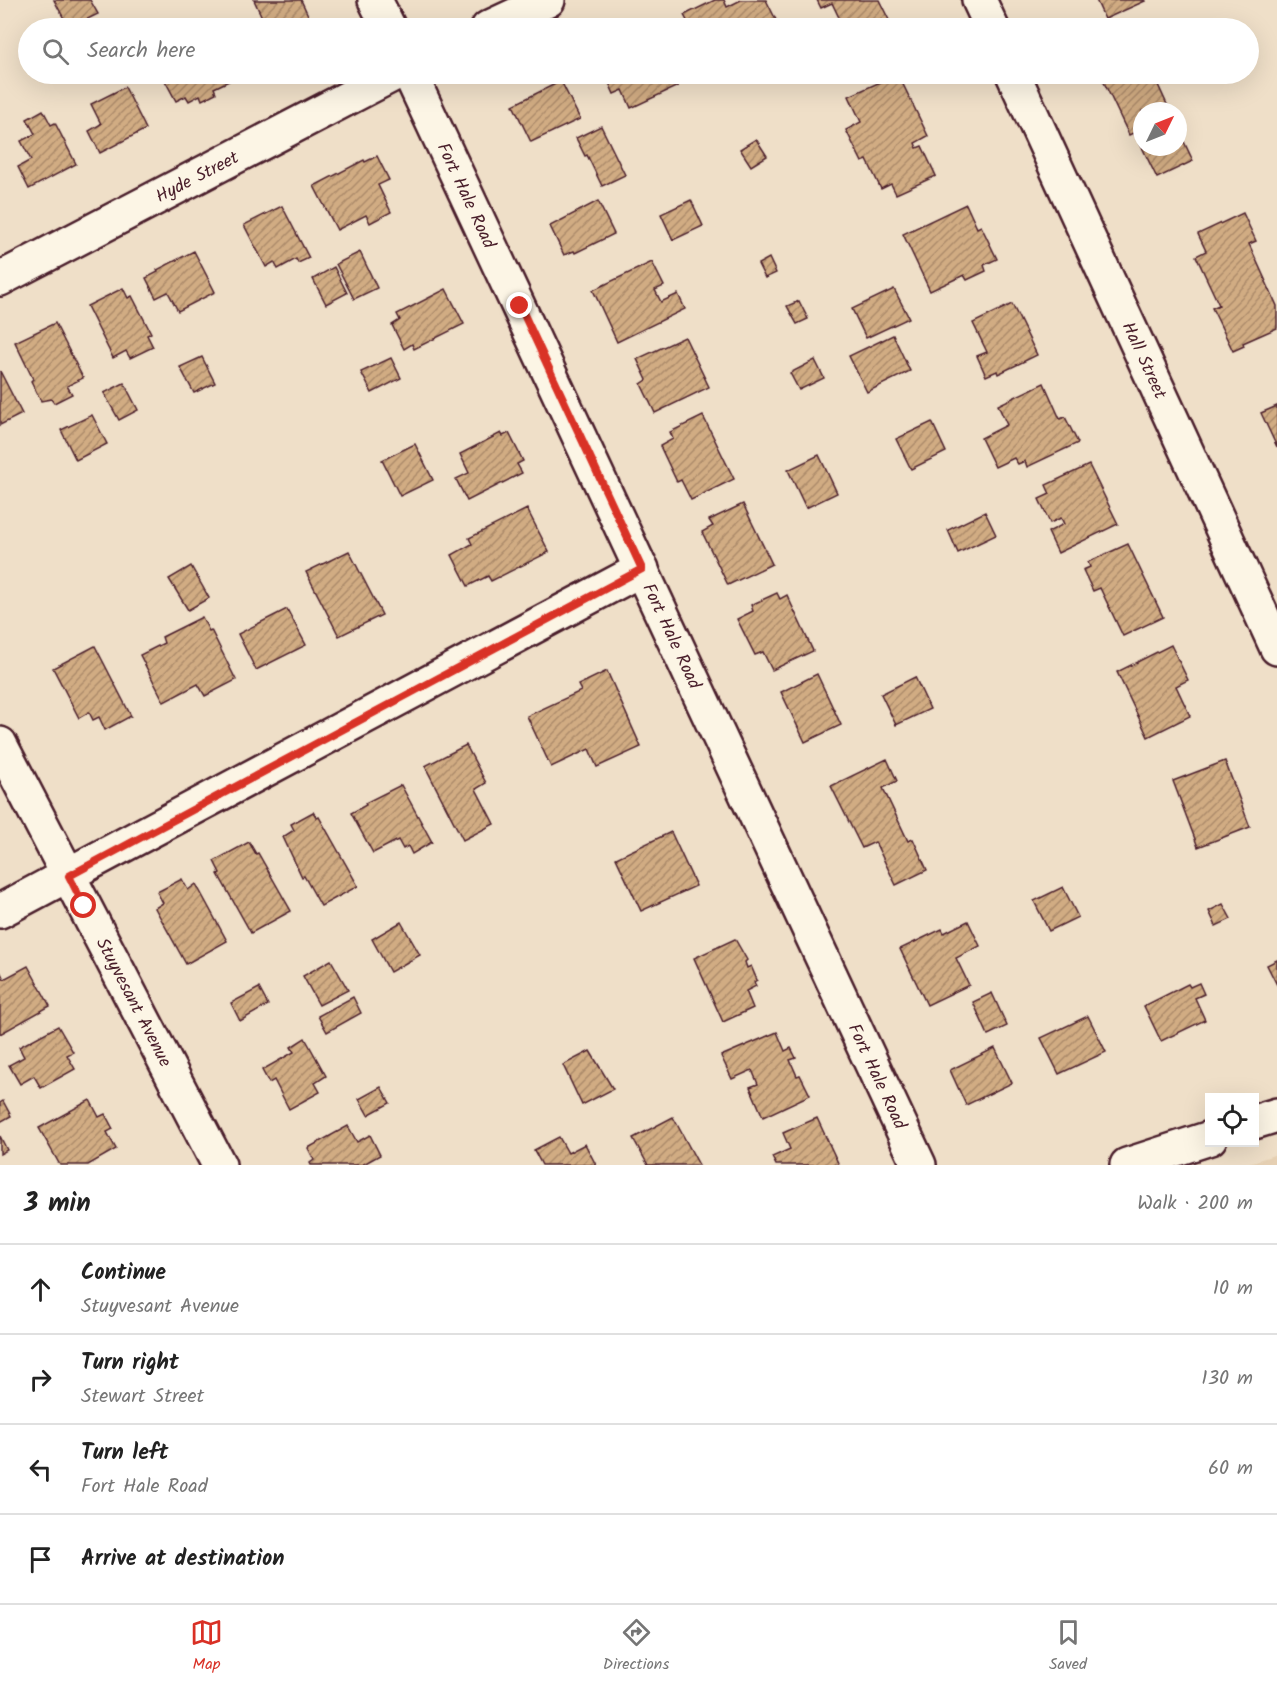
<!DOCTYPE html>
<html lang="en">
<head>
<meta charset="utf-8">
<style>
	:root { --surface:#fff; --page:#f6f6f6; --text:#222; --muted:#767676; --line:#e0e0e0; --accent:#d93025 }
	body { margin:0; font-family:Kalam,sans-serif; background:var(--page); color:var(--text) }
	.controls { position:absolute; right:18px; bottom:18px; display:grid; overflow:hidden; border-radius:0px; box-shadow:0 6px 24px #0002 }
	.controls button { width:54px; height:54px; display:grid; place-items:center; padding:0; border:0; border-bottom:2px solid var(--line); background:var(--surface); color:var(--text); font:30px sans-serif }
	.compass { position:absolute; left:1133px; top:102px; width:54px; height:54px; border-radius:50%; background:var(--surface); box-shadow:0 6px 24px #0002; rotate:47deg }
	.stop { position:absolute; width:18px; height:18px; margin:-14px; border:4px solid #d93025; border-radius:50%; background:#fff }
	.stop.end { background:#d93025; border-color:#fff; box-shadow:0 2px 6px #0008 }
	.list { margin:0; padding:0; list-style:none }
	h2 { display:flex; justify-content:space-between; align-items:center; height:78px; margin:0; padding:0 24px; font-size:26px }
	h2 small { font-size:20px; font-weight:400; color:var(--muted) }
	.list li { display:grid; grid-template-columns:39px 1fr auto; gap:18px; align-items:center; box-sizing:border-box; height:90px; padding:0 24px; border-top:2px solid var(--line) }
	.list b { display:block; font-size:22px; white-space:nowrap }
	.list p { margin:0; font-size:20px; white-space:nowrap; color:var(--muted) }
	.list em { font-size:20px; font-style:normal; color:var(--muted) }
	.icon { flex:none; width:33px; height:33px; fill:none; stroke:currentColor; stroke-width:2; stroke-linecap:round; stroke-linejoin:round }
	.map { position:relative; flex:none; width:1277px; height:1165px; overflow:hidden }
	.search { position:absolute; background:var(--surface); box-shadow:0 6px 24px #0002; left:18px; right:18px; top:18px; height:66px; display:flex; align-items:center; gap:15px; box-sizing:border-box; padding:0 21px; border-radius:33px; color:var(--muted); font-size:22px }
	.sheet { height:438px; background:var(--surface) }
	nav { display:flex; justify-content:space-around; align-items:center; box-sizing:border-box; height:84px; border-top:2px solid var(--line); background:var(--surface); font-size:16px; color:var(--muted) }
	nav a { display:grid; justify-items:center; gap:3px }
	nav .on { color:var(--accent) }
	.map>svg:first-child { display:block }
	.built { fill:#e6d0b3 }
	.building { fill:url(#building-hatch); stroke:#4a1f2b; stroke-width:1.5 }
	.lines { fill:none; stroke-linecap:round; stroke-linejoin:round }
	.street-casing { stroke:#4a1f2b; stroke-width:38 }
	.secondary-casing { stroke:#4a1f2b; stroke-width:38 }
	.street { stroke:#fcf5e5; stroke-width:33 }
	.secondary { stroke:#fcf5e5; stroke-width:33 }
	.route { stroke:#d93025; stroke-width:8 }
	.labels { text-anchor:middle; stroke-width:4.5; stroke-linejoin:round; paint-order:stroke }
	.street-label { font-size:18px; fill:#4a1f2b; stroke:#fcf5e5 }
</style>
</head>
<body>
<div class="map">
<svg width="1277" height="1165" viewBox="0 0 1277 1165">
	<defs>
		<pattern id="building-hatch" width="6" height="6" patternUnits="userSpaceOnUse" patternTransform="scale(1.5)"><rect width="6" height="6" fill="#d1ac83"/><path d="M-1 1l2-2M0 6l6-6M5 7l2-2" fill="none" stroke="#ac8b6b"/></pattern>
	</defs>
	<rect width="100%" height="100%" fill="#efdfc8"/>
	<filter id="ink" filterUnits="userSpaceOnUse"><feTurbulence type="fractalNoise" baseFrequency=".0167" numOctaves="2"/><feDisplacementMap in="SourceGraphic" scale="12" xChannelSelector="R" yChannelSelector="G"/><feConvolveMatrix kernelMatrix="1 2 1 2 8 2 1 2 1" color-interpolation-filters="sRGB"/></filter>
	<g filter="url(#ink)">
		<!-- built -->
		<polygon class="built" points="1277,1154 1277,1165 1243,1165"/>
		<!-- building -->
		<g class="building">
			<polygon points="54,0 90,0 98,14 69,28"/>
			<polygon points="254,0 301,0 313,26 308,28 267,28"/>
			<polygon points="715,0 724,0 727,7 741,0 766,0 780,28 691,28 684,15"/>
			<polygon points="817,0 879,0 893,28 844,28 832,3 821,8"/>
			<polygon points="1096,0 1144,0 1145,1 1105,19"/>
			<polygon points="164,74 225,74 229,81 214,88 216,93 202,100 200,95 189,101 186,96 176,101 162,75"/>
			<polygon points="605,74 671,74 678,86 631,108 623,90 614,94"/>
			<polygon points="898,74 928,136 915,143 917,148 922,146 936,176 896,194 891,184 881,189 867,160 862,162 846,130 861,122 849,96"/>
			<polygon points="1100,74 1153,74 1170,111 1142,111 1142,132 1141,129 1129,135"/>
			<polygon points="561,81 580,119 531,142 513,105"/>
			<polygon points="125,87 146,129 100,153 89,131 101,124 91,104"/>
			<polygon points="43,110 51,125 55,123 76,164 29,189 18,167 31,160 21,141 35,134 27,119"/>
			<polygon points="601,126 625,175 602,186 587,155 585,156 576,138"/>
			<polygon points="1178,129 1193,161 1157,178 1139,141 1142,139 1142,147 1178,147"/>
			<polygon points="756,139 767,156 751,166 740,149"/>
			<polygon points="377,156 389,180 378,185 391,212 370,223 366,215 337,230 314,186 364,160 365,162"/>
			<polygon points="691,200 703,226 673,240 661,214"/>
			<polygon points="598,201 614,234 575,253 574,251 564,255 550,226"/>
			<polygon points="966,204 977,228 981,226 997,259 984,265 986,271 967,280 964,275 930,291 903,234"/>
			<polygon points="282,206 309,258 298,263 296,259 278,269 274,262 266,267 244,225"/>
			<polygon points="1243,213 1256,241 1249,244 1277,306 1277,328 1243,343 1244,346 1233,351 1212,308 1219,305 1196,256 1206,251 1198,234"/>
			<polygon points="194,251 215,292 178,311 168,292 156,298 146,278 158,272 157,270"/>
			<polygon points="360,252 377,288 354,299 336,264"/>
			<polygon points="769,258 776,273 765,278 758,264"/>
			<polygon points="652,262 664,286 655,290 661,302 678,294 685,309 617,342 593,290"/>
			<polygon points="334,267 347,293 326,304 313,279"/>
			<polygon points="123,288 128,298 132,296 151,333 147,335 153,347 130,358 126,351 113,358 87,306"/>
			<polygon points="446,289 464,324 414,349 412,344 404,349 392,325 400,320 397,314"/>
			<polygon points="894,289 909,318 866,338 852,309"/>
			<polygon points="799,301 808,319 797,324 787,306"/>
			<polygon points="1012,304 1037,355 998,374 997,371 986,376 977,356 987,352 973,323"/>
			<polygon points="55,323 83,378 67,386 72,394 54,403 51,399 41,401 31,381 33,379 15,342"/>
			<polygon points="893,335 910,371 867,392 849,356"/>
			<polygon points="685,337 709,387 655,413 641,384 647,380 637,359"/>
			<polygon points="202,357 215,383 194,393 180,367"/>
			<polygon points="391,358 401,378 372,393 361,372"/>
			<polygon points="815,360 824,378 799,390 790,373"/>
			<polygon points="0,371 22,414 0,425"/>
			<polygon points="124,383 138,410 119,420 104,393"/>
			<polygon points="1044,383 1060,419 1065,417 1078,443 1027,467 1025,461 1018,464 1014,458 995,467 981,438 1007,425 998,405"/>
			<polygon points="1277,406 1277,447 1261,413"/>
			<polygon points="92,415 107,444 76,460 61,430"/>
			<polygon points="703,416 734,479 691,500 681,480 677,482 660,446 673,439 670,432"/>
			<polygon points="932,422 946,452 911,469 896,439"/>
			<polygon points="501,433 503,436 509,433 523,461 517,464 522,473 467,501 456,479 469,473 460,454"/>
			<polygon points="415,444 433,480 400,496 382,460"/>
			<polygon points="819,455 837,493 806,508 788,470"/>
			<polygon points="1089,465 1118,524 1058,553 1048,532 1064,524 1061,518 1050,523 1039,499 1050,494 1046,485"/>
			<polygon points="743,504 772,564 728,585 702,532 713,526 709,520"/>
			<polygon points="527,509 549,552 491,581 488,576 468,586 452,555 472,544 469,538"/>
			<polygon points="985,512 996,535 958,553 948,530"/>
			<polygon points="1128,544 1163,617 1123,636 1100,588 1093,591 1083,570 1090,567 1088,562"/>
			<polygon points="349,551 382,615 339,636 306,572"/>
			<polygon points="191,566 209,598 188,610 169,579"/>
			<polygon points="777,593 780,599 787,595 813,651 772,670 763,652 755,655 737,619 753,611 751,605"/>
			<polygon points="287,609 306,645 256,670 238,634"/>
			<polygon points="202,617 209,631 211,630 236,680 205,696 198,684 164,702 140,655 164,643 162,637"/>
			<polygon points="1171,645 1188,680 1176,686 1190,716 1148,737 1117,672"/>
			<polygon points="95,646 131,716 105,730 99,717 93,720 89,712 79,718 53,668"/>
			<polygon points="607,671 641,747 597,767 589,749 551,767 527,716 581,691 578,685"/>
			<polygon points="817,674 841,725 805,742 781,692"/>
			<polygon points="915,677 930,709 896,725 881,694"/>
			<polygon points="466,745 486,783 476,789 494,824 463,840 425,766"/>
			<polygon points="887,759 897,781 883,788 908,841 913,839 927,870 896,885 875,842 862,848 831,786"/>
			<polygon points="1225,761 1250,827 1198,847 1173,781"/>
			<polygon points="401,785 432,842 412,854 408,846 403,849 398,840 373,853 351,813 366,805 365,803"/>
			<polygon points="313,812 317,818 319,817 358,886 321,906 304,876 302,877 283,837 294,830 291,824"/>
			<polygon points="671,832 696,886 641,911 616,858"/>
			<polygon points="249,842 256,854 258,853 291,911 251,933 218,874 220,873 214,861"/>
			<polygon points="182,879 188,890 196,884 227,941 186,964 155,908 163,903 157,892"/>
			<polygon points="1063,887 1078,917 1049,931 1034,901"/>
			<polygon points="1223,904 1231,919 1216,926 1209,911"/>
			<polygon points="968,921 980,946 956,958 969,985 927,1005 900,949 942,929 944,933"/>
			<polygon points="401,922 420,955 390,972 372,939"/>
			<polygon points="735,939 747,960 745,962 747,968 751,966 757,980 754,982 756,986 746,991 753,1008 723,1022 694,958"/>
			<polygon points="331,960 348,990 319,1005 303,976"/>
			<polygon points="1277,960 1277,985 1267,965"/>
			<polygon points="28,966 50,1006 0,1034 0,971 4,979"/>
			<polygon points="1199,983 1204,994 1195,998 1205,1020 1161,1041 1144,1006 1188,984 1190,987"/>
			<polygon points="259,988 268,1005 240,1021 231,1003"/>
			<polygon points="992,993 1007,1026 988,1035 973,1002"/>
			<polygon points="353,997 361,1013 327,1032 318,1016"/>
			<polygon points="1088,1016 1106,1052 1059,1074 1041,1038"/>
			<polygon points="58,1026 73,1052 67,1055 75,1069 41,1088 34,1076 20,1084 9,1065 24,1057 19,1047"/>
			<polygon points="777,1032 785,1051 791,1048 796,1058 790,1060 797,1076 800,1075 810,1095 763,1117 750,1087 758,1084 752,1070 732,1079 721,1056"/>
			<polygon points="305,1038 326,1076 315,1083 320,1092 289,1109 274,1080 269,1083 262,1070 294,1052 291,1047"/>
			<polygon points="995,1048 1012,1083 966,1105 950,1070"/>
			<polygon points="590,1051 613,1089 582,1105 563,1065"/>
			<polygon points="381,1087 390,1103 368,1115 359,1099"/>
			<polygon points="90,1100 99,1117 105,1114 113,1129 107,1132 116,1149 88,1165 60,1165 39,1128"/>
			<polygon points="3,1101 11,1116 0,1122 0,1103"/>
			<polygon points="673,1117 699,1165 648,1165 633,1138"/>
			<polygon points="817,1118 839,1165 776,1165 772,1157 790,1149 783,1133"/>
			<polygon points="348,1126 357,1142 370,1135 380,1155 362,1165 311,1165 310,1163 314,1160 308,1148"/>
			<polygon points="0,1136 7,1150 0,1154"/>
			<polygon points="559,1137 568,1153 585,1144 596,1165 542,1165 534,1150"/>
		</g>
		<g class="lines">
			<defs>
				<g id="street">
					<polyline points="979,0 992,28"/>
					<polyline points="488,28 548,0"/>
					<path id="s1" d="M1013,74L1277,648"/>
					<path id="s2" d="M0,279L394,74"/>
					<path id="s3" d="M0,744L219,1165"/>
					<polyline points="0,911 642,569"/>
				</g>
				<g id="secondary">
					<polyline points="375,0 389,28"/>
					<path id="s4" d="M410,74L919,1165"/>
					<polyline points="1254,1122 1277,1115"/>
					<polyline points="1127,1165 1210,1138"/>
				</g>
			</defs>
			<!-- street casing -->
			<use href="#street" class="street-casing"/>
			<!-- secondary casing -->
			<use href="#secondary" class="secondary-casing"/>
			<!-- street -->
			<use href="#street" class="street"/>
			<!-- secondary -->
			<use href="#secondary" class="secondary"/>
		</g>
	</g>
	<g class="lines" filter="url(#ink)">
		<!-- route -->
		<polyline class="route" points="84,906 69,876 642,569 520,306"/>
	</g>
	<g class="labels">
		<!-- street labels -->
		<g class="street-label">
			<text dy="6" stroke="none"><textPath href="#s2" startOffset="222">Hyde Street</textPath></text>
			<text dy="6" stroke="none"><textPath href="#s4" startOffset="134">Fort Hale Road</textPath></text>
			<text dy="6" stroke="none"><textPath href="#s1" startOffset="315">Hall Street</textPath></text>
			<text dy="6" stroke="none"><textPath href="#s4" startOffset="620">Fort Hale Road</textPath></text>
			<text dy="6" stroke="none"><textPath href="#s3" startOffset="291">Stuyvesant Avenue</textPath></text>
			<text dy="6" stroke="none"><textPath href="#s4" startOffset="1106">Fort Hale Road</textPath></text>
		</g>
	</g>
</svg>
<div class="controls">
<button><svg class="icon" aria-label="locate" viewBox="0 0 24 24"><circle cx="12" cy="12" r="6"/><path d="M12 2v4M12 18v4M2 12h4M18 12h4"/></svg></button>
</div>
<svg class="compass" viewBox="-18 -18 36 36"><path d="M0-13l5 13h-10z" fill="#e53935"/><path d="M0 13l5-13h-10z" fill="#767676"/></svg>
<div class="stop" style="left:84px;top:906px"></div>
<div class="stop end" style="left:520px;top:306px"></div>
<div class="search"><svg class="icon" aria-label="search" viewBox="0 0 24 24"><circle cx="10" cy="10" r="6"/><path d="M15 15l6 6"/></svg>Search here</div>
</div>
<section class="sheet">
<h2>3 min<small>Walk · 200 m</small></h2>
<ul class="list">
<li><svg class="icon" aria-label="ahead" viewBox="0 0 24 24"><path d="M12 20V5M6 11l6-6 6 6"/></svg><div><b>Continue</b><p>Stuyvesant Avenue</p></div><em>10 m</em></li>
<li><svg class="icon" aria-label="right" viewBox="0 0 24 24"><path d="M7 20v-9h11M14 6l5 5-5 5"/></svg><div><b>Turn right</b><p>Stewart Street</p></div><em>130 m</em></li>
<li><svg class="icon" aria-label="left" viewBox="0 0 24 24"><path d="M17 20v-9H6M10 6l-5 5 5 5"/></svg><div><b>Turn left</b><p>Fort Hale Road</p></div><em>60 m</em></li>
<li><svg class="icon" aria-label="arrive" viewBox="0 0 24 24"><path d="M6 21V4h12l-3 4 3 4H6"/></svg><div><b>Arrive at destination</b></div></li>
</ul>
</section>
<nav>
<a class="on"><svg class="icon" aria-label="map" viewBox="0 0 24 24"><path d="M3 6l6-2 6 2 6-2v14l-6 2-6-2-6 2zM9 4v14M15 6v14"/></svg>Map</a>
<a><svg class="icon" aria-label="directions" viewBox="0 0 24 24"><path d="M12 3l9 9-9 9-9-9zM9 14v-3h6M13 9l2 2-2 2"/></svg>Directions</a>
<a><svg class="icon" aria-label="saved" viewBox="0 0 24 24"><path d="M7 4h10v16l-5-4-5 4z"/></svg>Saved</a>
</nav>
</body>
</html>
